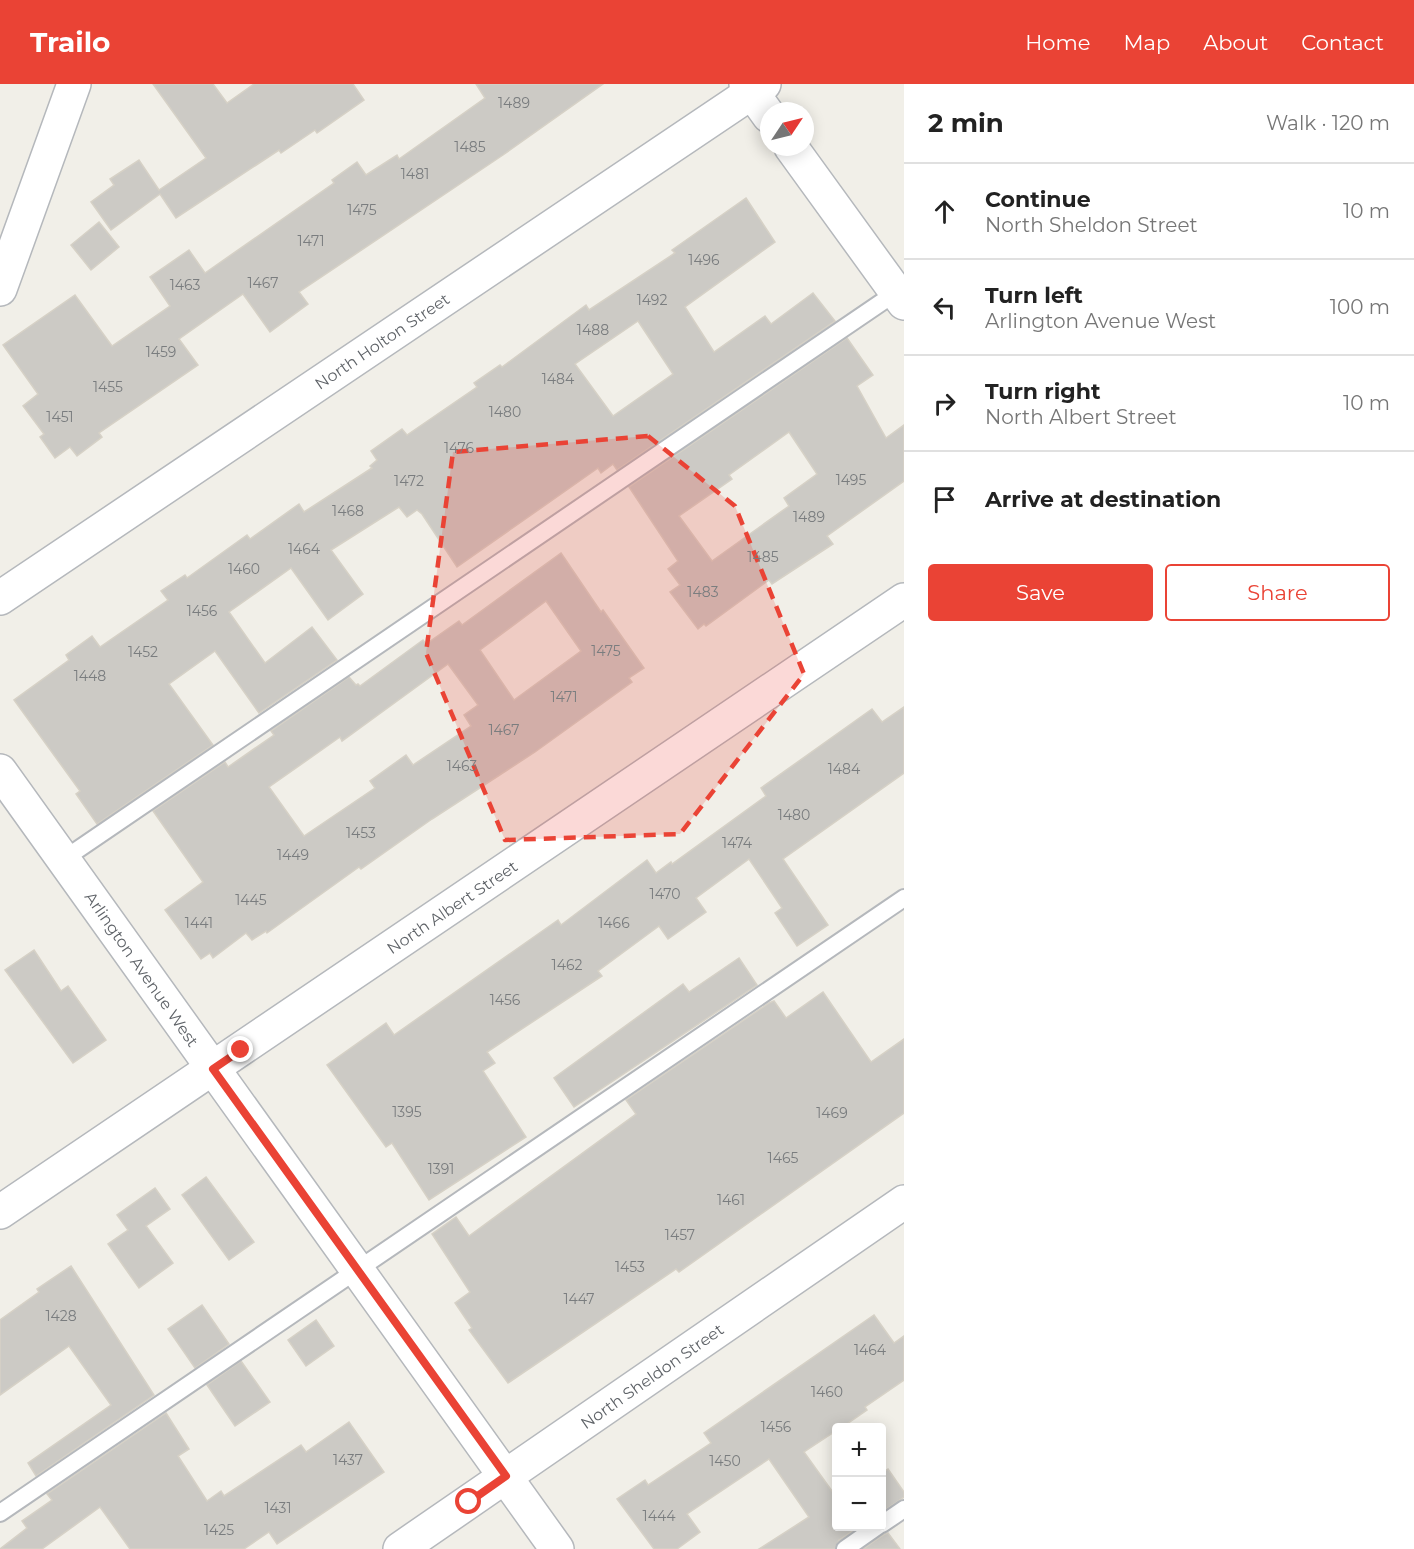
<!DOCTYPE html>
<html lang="en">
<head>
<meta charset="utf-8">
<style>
	:root { --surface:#fff; --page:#f6f6f6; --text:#222; --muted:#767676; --line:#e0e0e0; --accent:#ea4335 }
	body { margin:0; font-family:Montserrat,sans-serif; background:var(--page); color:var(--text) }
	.controls { position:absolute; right:18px; bottom:18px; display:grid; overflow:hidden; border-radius:6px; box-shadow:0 3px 15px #0003 }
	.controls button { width:54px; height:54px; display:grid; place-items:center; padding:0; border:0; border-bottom:2px solid var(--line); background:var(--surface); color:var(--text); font:30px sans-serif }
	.compass { position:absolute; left:760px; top:18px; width:54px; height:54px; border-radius:50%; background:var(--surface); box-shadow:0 3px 15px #0003; rotate:55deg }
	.stop { position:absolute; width:18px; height:18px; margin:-14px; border:4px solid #ea4335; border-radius:50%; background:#fff }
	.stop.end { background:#ea4335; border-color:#fff; box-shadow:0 2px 6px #0008 }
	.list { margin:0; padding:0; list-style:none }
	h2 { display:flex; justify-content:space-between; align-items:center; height:78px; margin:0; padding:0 24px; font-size:26px }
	h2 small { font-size:20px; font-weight:400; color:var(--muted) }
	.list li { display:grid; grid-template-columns:39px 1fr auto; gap:18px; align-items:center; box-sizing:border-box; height:96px; padding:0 24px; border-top:2px solid var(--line) }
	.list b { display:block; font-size:22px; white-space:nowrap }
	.list p { margin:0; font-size:20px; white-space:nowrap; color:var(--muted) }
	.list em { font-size:20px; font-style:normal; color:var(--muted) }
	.actions { display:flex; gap:12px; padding:18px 24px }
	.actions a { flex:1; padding:14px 0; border:2px solid var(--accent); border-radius:6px; text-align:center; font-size:21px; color:var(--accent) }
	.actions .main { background:var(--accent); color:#fff }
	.icon { flex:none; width:33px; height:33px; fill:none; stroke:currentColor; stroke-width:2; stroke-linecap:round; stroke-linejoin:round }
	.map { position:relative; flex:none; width:904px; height:1465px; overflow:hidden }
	header { display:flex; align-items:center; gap:36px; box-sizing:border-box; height:84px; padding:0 30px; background:var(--accent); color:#fff }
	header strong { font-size:28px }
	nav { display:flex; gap:33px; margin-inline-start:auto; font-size:21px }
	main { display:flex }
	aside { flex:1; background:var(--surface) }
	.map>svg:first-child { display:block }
	.building { fill:#cccac5; stroke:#d6d1c6; stroke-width:1.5; fill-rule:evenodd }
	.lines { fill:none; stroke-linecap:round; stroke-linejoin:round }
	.lane-casing { stroke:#b5b8bc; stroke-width:20 }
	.street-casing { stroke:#b5b8bc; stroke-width:36 }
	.lane { stroke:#fff; stroke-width:16 }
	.street { stroke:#fff; stroke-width:33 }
	.route { stroke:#ea4335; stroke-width:8 }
	.marked { fill:#ea4335; fill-opacity:0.2; stroke:#ea4335; stroke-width:4.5; stroke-dasharray:12 8; stroke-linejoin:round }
	.labels { text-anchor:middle; stroke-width:6; stroke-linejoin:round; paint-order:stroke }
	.number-label { font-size:14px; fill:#7a7d7f }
	.street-label { font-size:16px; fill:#5f6368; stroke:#fff }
</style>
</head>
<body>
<header>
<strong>Trailo</strong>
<nav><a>Home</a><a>Map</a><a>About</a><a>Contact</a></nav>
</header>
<main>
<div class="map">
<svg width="904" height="1465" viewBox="0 0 904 1465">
	<rect width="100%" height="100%" fill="#f1efe8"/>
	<!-- building -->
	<g class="building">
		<polygon points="153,0 213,0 227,19 254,0 353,0 364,16 317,49 315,46 281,69 279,66 176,134 160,110 111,146 91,118 114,101 110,95 139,76 159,106 206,74"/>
		<polygon points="476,0 603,0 503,71 299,208 308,220 270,248 243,210 179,255 198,281 99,349 102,353 77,372 70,363 55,374 40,353 44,350 23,322 38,310 3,261 75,211 112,262 170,222 150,193 189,166 205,189 334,99 332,96 357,78 366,91 397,71 399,75 485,14"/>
		<path d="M746,114L775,158L685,223L714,268L765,232L771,240L813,209L835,237L617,386L613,380L601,389L598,384L457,483L422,430L417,426L407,433L399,423L331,466L363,510L328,536L291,484L229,528L265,579L312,543L337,576L259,629L215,567L169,600L213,661L97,740L76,710L80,707L14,616L69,576L66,571L92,552L100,563L168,516L161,507L185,491L187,494L247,451L250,455L299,420L304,428L372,384L370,382L377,376L371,367L402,345L407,351L477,303L474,299L500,281L502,283L586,221L589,226L675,169L672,166ZM638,237L673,290L613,332L575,280Z"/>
		<polygon points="99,138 119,163 91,186 71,161"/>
		<path d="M847,254L873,291L857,302L886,354L904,341V397L827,452L833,460L772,500L769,496L706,542L704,540L698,545L670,508L680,501L668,485L678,477L629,403ZM789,348L817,390L784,414L789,422L712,477L679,432L732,395L729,391Z"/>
		<path d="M561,469L601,528L603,526L644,584L629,594L632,598L535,668L432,735L361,785L359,783L267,849L266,847L252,856L246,849L213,874L210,869L201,875L165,826L203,798L153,727L225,678L228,683L274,651L271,647L349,593L356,601L358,600L360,602L423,556L426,560L459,537L462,541ZM546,517L581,567L514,616L480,566ZM448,580L478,621L464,631L471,642L413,681L406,671L370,697L375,704L304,752L269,703L340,653L342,657Z"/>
		<polygon points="904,623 904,689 783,775 828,841 797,862 775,829 782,824 749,775 696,814 706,828 668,855 659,842 598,887 602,892 487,968 495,979 483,987 526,1053 429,1116 392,1059 386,1063 327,981 386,939 394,951 558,836 561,841 647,776 656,789 671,778 672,780 766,712 761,704 872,625 882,638"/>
		<polygon points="34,866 61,907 68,902 106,956 73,979 5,886"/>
		<polygon points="739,874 757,901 574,1023 554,994 683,900 689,908"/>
		<polygon points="823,908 871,978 904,955 904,1029 679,1188 676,1185 508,1299 469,1246 472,1244 455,1219 470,1208 432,1150 456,1133 469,1152 636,1030 626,1016 769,919 774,917 786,934"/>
		<polygon points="206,1093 254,1158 229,1176 182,1111"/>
		<polygon points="155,1104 170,1125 146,1142 173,1179 139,1204 108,1160 128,1146 117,1131"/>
		<polygon points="71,1182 154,1311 36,1392 28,1379 111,1321 69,1262 0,1311 0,1236 39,1208 37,1205"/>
		<polygon points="202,1221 229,1260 195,1284 168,1245"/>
		<polygon points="874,1231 894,1259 904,1252 904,1296 865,1323 867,1326 841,1344 837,1344 837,1346 804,1368 837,1414 837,1443 859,1443 839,1456 835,1465 759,1465 809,1433 769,1375 687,1430 700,1448 677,1465 654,1465 617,1415 645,1396 648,1401 711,1359 704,1349"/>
		<polygon points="316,1236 334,1262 306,1282 288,1256"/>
		<polygon points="241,1277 270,1318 235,1342 207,1301"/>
		<polygon points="166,1329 189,1365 178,1372 207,1417 221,1407 224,1412 301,1361 306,1368 349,1338 384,1388 277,1460 269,1448 244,1465 130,1465 100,1423 42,1465 0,1465 27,1444 22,1437 52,1416 47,1410"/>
		<polygon points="888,1385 904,1408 904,1413 882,1428 882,1389"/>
		<polygon points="888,1449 900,1465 863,1465 885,1450"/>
	</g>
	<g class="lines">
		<defs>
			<g id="lane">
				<polyline points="64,775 901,205"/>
				<polyline points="0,1429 904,814"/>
				<polyline points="882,1440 904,1425"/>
				<polyline points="845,1465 878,1442"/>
			</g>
			<g id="street">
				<polyline points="746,0 769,32"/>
				<polyline points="791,63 904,219"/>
				<polyline points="0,205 74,0"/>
				<polyline points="0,514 764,0"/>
				<polyline points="0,687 557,1465"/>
				<polyline points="0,1128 904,516"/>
				<polyline points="400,1465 904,1118"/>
			</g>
		</defs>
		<!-- lane casing -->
		<use href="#lane" class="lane-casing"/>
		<!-- street casing -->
		<use href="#street" class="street-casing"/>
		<!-- lane -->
		<use href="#lane" class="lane"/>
		<!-- street -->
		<use href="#street" class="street"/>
	</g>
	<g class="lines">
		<!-- route -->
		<polyline class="route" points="241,966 213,985 506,1392 469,1418"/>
	</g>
	<!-- marked area -->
	<path class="marked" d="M648,352L735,422L804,590L680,750L505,756L426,569L453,368Z"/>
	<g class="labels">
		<!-- number labels -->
		<g class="number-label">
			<text x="514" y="24">1489</text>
			<text x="470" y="68">1485</text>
			<text x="415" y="95">1481</text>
			<text x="362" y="131">1475</text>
			<text x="311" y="162">1471</text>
			<text x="704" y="181">1496</text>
			<text x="263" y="204">1467</text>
			<text x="185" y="206">1463</text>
			<text x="652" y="221">1492</text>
			<text x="593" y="251">1488</text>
			<text x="161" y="273">1459</text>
			<text x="558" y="300">1484</text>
			<text x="108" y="308">1455</text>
			<text x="505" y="333">1480</text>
			<text x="60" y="338">1451</text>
			<text x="459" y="369">1476</text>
			<text x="851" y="401">1495</text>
			<text x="409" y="402">1472</text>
			<text x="348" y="432">1468</text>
			<text x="809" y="438">1489</text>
			<text x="304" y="470">1464</text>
			<text x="763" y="478">1485</text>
			<text x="244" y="490">1460</text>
			<text x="703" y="513">1483</text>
			<text x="202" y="532">1456</text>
			<text x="606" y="572">1475</text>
			<text x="143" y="573">1452</text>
			<text x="90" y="597">1448</text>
			<text x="564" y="618">1471</text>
			<text x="504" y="651">1467</text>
			<text x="462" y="687">1463</text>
			<text x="844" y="690">1484</text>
			<text x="794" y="736">1480</text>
			<text x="361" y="754">1453</text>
			<text x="737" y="764">1474</text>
			<text x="293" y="776">1449</text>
			<text x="665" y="815">1470</text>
			<text x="251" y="821">1445</text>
			<text x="199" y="844">1441</text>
			<text x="614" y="844">1466</text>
			<text x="567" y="886">1462</text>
			<text x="505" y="921">1456</text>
			<text x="407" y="1033">1395</text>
			<text x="832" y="1034">1469</text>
			<text x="783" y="1079">1465</text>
			<text x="441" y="1090">1391</text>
			<text x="731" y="1121">1461</text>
			<text x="680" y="1156">1457</text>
			<text x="630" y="1188">1453</text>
			<text x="579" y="1220">1447</text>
			<text x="61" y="1237">1428</text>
			<text x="870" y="1271">1464</text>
			<text x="827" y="1313">1460</text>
			<text x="776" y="1348">1456</text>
			<text x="348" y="1381">1437</text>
			<text x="725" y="1382">1450</text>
			<text x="278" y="1429">1431</text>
			<text x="659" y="1437">1444</text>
			<text x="219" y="1451">1425</text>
		</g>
		<!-- street labels -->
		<g class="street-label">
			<text transform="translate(382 257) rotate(-34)" y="6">North Holton Street</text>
			<text transform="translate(452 823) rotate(-34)" y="6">North Albert Street</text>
			<text transform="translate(142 885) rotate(55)" y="6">Arlington Avenue West</text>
			<text transform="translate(652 1292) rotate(-35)" y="6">North Sheldon Street</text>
		</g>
	</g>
</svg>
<div class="controls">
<button>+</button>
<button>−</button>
</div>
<svg class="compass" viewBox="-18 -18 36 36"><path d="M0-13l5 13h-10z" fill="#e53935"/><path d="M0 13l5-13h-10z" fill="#767676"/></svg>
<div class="stop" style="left:469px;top:1418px"></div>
<div class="stop end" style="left:241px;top:966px"></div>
</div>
<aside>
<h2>2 min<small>Walk · 120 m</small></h2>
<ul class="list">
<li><svg class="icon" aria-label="ahead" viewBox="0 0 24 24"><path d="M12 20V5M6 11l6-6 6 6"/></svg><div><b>Continue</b><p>North Sheldon Street</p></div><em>10 m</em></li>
<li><svg class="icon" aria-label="left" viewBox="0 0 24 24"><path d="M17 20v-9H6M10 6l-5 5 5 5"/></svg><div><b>Turn left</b><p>Arlington Avenue West</p></div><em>100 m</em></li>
<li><svg class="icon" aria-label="right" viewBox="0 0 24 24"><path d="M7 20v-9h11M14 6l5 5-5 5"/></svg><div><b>Turn right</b><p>North Albert Street</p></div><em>10 m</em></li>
<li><svg class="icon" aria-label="arrive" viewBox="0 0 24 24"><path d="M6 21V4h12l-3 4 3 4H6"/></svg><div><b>Arrive at destination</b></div></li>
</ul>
<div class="actions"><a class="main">Save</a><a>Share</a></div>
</aside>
</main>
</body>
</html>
